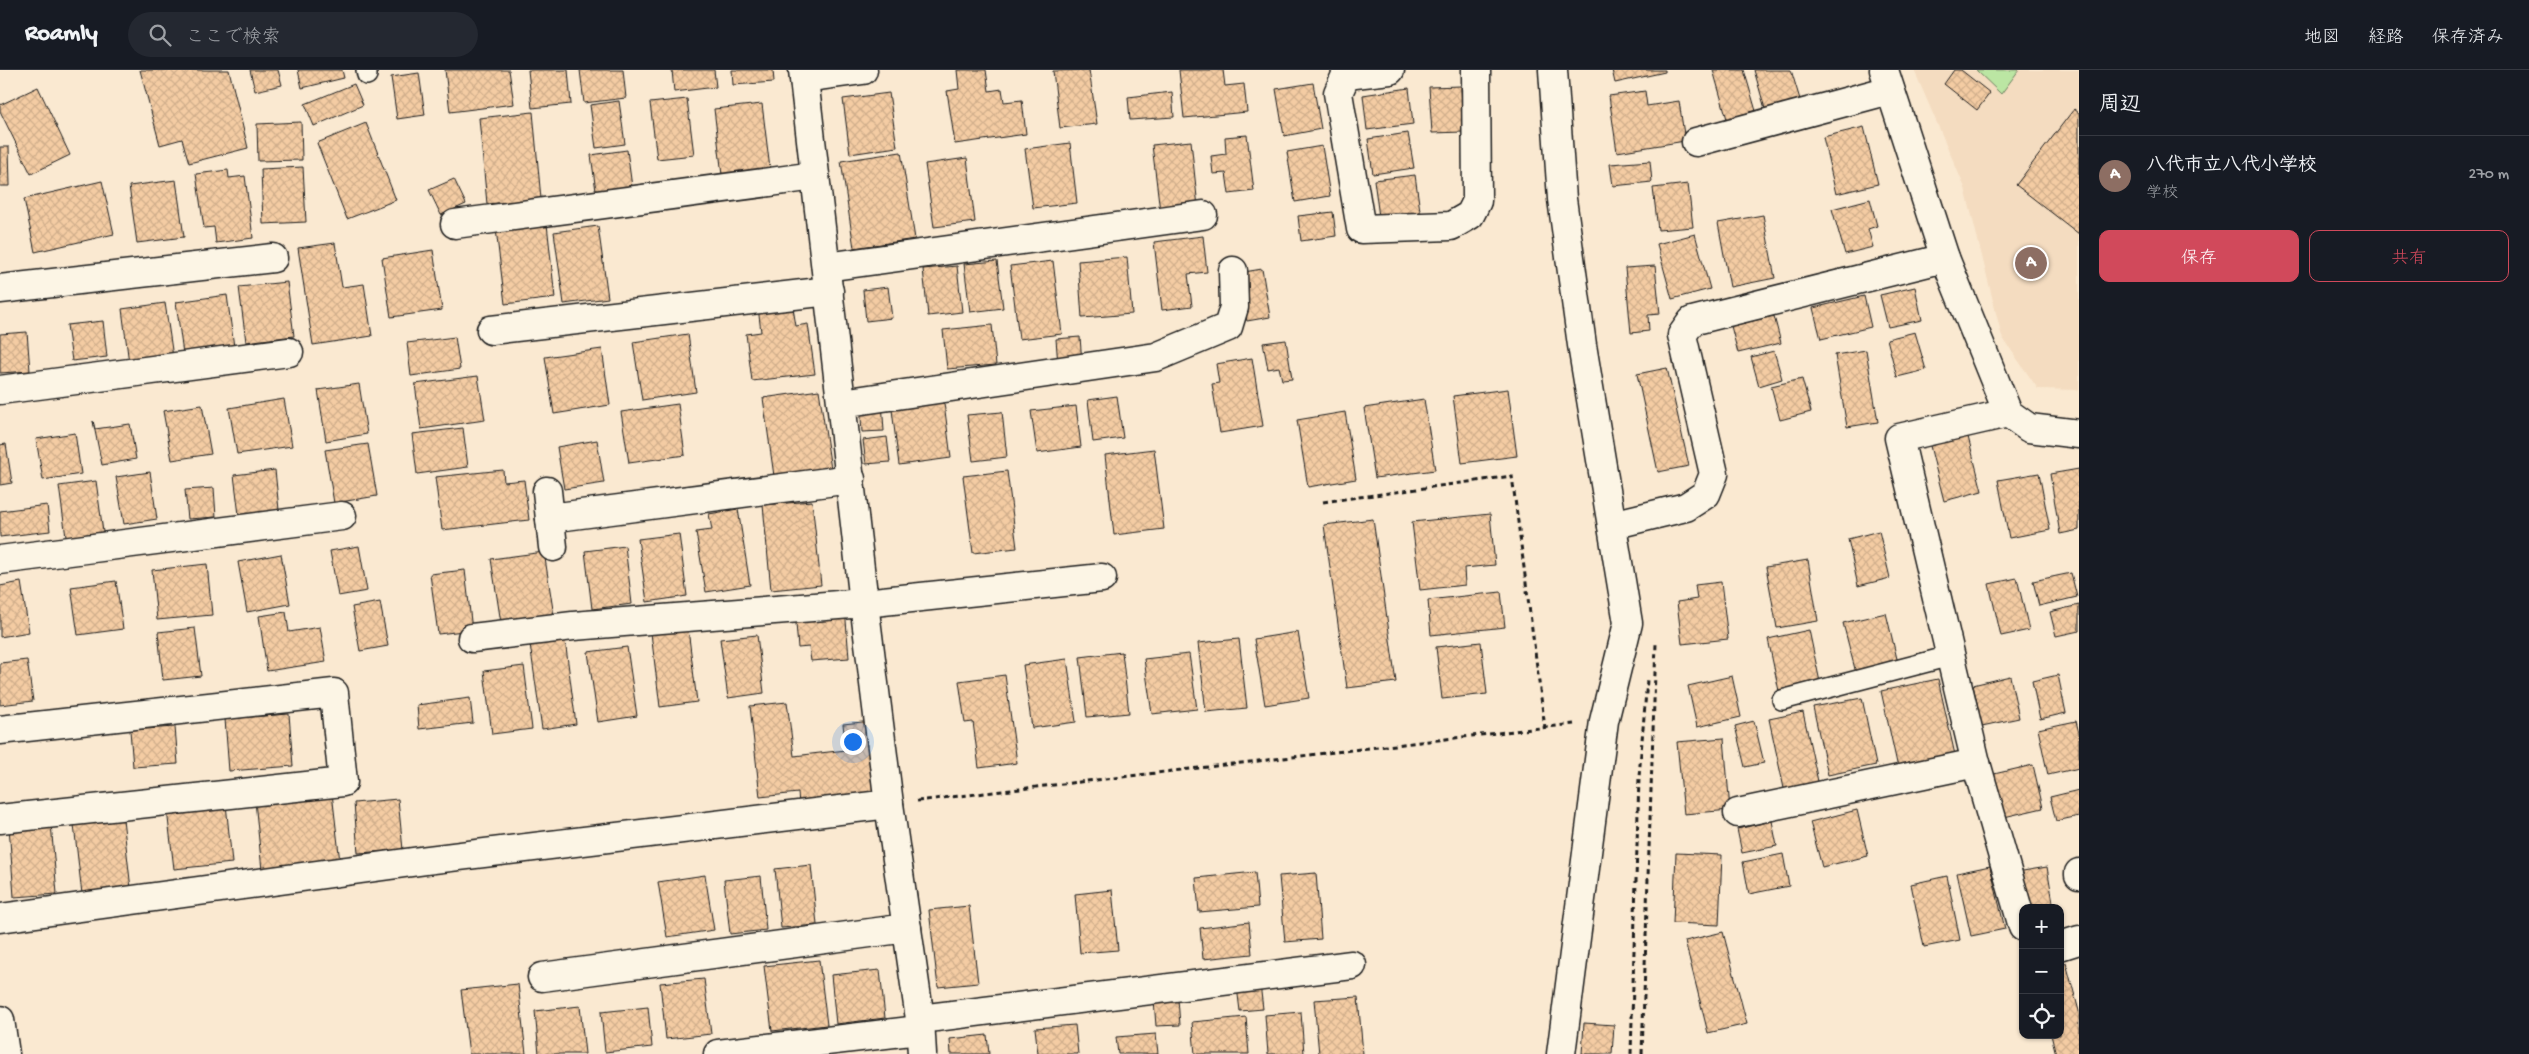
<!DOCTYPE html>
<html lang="ja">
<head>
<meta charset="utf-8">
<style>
	:root { --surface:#171b24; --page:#242831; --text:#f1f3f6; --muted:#9ea1a6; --line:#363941; --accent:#d1495b }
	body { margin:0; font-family:"Gochi Hand","Klee One",sans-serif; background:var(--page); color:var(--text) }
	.controls { position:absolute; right:15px; bottom:15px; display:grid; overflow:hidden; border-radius:10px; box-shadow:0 1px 4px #0004 }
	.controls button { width:45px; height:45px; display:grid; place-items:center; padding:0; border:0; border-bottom:1px solid var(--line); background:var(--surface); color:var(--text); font:25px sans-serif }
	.you { position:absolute; left:852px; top:671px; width:18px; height:18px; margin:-12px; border:4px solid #fff; border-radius:50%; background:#1a73e8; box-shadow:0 0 0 8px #1a73e833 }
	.badge { display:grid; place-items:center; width:32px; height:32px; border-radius:50%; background:var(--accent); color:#fff; font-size:16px; font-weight:700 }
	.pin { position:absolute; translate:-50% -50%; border:2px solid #fff; box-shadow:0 1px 5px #0006 }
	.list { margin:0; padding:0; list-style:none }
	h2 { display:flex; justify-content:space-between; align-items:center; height:65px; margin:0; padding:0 20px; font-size:21px }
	h2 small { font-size:16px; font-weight:400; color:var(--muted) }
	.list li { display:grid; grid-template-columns:32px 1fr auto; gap:15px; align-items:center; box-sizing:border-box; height:80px; padding:0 20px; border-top:1px solid var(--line) }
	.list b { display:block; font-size:19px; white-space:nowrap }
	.list p { margin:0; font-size:16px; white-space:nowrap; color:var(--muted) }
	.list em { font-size:16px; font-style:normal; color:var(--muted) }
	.actions { display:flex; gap:10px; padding:15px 20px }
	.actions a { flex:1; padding:11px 0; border:1px solid var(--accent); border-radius:10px; text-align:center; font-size:18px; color:var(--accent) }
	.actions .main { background:var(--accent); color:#fff }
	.icon { flex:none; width:28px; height:28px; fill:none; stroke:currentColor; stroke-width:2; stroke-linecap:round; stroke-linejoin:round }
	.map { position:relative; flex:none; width:2079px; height:984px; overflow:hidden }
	header { display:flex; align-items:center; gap:30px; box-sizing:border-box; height:70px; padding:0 25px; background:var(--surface); border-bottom:1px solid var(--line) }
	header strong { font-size:24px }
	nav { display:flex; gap:28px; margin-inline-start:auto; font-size:18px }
	.search { width:350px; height:45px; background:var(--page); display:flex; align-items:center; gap:12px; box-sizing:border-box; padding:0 18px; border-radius:28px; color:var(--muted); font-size:19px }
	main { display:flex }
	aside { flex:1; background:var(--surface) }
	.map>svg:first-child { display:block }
	.built { fill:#f4dcc0 }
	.green { fill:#bbe6a3; stroke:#6c8160 }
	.building { fill:url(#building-cross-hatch); stroke:#1c1c1c }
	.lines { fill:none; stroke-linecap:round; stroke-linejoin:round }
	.lane-casing { stroke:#1c1c1c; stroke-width:22 }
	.street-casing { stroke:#1c1c1c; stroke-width:31 }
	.path { stroke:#1c1c1c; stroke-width:3; stroke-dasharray:5 4; stroke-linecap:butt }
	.lane { stroke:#fcf5e5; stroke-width:19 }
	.street { stroke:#fcf5e5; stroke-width:28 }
</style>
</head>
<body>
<header>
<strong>Roamly</strong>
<div class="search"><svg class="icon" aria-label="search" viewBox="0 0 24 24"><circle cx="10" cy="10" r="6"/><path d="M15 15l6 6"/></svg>ここで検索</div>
<nav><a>地図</a><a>経路</a><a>保存済み</a></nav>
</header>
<main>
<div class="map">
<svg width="2079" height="984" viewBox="0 0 2079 984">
	<defs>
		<pattern id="building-cross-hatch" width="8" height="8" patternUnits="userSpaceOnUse" patternTransform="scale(1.25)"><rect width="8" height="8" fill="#f4cca3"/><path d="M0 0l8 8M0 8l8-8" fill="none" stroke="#d1af8c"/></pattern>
	</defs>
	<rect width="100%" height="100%" fill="#fae9d1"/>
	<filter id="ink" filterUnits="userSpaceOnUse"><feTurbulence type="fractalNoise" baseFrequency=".02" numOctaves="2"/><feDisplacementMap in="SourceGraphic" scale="10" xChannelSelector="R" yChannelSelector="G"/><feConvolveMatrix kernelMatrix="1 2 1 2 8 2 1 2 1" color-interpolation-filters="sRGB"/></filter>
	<g filter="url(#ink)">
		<!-- built -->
		<polygon class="built" points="1914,0 2079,0 2079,320 2038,319 2002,267 1965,118"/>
		<!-- green -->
		<polygon class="green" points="1976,0 2019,0 2001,24"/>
		<!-- building -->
		<g class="building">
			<polygon points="140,0 229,0 248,78 189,93 182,69 160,75"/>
			<polygon points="250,0 278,0 282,15 255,21"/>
			<polygon points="298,0 342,0 344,8 302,18"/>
			<polygon points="445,0 509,0 514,34 450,42"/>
			<polygon points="528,0 568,0 571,34 532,38"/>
			<polygon points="580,0 623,0 626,28 584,33"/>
			<polygon points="672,0 714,0 716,17 674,22"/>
			<polygon points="732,0 773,0 774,12 733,15"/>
			<polygon points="957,0 986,0 989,21 1002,19 1004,32 1022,30 1026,64 955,74 947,21 959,19"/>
			<polygon points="1089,0 1097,54 1060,58 1053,1"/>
			<polygon points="1179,0 1223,0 1225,16 1244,14 1247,42 1184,48"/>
			<polygon points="1612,0 1665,0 1665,2 1615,13"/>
			<polygon points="1713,0 1744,0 1756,41 1727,49"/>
			<polygon points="1754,0 1791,0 1802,36 1767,46"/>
			<polygon points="1954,0 1961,0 1990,23 1977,40 1944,14"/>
			<polygon points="419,3 425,45 397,49 391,7"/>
			<polygon points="1313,13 1321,59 1284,66 1276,19"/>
			<polygon points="354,14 363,35 314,56 305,34"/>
			<polygon points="1461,16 1463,62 1432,63 1429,17"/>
			<polygon points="38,17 70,85 31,104 0,41 0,35"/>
			<polygon points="1409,18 1413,54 1367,60 1363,25"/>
			<polygon points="1645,21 1647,36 1679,31 1685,71 1617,82 1609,26"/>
			<polygon points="1172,22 1174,47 1130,50 1128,27"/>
			<polygon points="889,23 897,77 850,84 843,29"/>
			<polygon points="687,29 694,85 657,89 650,33"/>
			<polygon points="619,31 625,74 596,78 590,35"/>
			<polygon points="762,34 770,99 722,105 714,39"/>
			<polygon points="2074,39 2079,43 2079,164 2016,115"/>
			<polygon points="533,42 541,129 487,134 479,48"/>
			<polygon points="301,52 302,90 258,91 257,54"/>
			<polygon points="366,53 396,130 347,149 317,73"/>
			<polygon points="1864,57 1878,114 1836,124 1823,67"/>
			<polygon points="1408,63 1414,98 1373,104 1368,69"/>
			<polygon points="1247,65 1254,121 1229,124 1226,103 1213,104 1211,86 1226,84 1225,67"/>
			<polygon points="1191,71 1198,137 1160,141 1152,75"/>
			<polygon points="1070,73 1077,133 1033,138 1025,79"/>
			<polygon points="1322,76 1330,126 1295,132 1287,82"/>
			<polygon points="0,77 9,77 10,116 0,116"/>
			<polygon points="627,80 632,117 596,121 591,85"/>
			<polygon points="901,82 915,169 854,178 841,91"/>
			<polygon points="967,88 975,152 934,157 925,94"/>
			<polygon points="1650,91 1652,112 1613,116 1610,94"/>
			<polygon points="303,97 306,152 263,154 261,99"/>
			<polygon points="228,100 229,108 245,106 253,168 216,173 214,157 204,158 196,104"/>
			<polygon points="1415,105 1421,148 1380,154 1374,110"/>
			<polygon points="454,109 466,134 441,145 429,120"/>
			<polygon points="176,110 184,167 137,173 129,116"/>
			<polygon points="102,111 114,164 35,182 24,129"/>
			<polygon points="1688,114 1693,157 1658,160 1653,118"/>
			<polygon points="1870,129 1877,156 1868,159 1873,177 1845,184 1832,139"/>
			<polygon points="1333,142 1336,166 1301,171 1298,146"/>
			<polygon points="1763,145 1775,208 1730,217 1718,153"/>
			<polygon points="547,154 555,228 505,234 496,159"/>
			<polygon points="598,156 608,228 564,234 554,162"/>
			<polygon points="1695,164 1710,219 1672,229 1657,174"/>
			<polygon points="1203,166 1207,202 1188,204 1192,236 1162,240 1154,172"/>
			<polygon points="335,173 342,217 364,214 372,266 313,275 298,178"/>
			<polygon points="433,180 442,240 391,247 382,188"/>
			<polygon points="1127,187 1132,244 1082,248 1078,191"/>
			<polygon points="997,191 1003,238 970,242 964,194"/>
			<polygon points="1053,191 1062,264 1019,269 1010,196"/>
			<polygon points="957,196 962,242 928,246 923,199"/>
			<polygon points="1655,196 1660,244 1648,245 1649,261 1631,263 1625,198"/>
			<polygon points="1262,199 1270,247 1247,251 1238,203"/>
			<polygon points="287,212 294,266 246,272 239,217"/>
			<polygon points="888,217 892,248 866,251 863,220"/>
			<polygon points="1915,217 1922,250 1888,257 1880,225"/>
			<polygon points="227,225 234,277 183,284 176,232"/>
			<polygon points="1864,226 1871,257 1821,269 1813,238"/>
			<polygon points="792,232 796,256 808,254 815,304 752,311 746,264 761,262 758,237"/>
			<polygon points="165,233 173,287 129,293 122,239"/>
			<polygon points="1774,246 1781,273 1738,283 1731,256"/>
			<polygon points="103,251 107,287 72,291 67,255"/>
			<polygon points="992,255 996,295 947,299 943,260"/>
			<polygon points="27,262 30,301 0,303 0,264"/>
			<polygon points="1915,262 1926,300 1897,307 1887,269"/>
			<polygon points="688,264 696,322 642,330 633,272"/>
			<polygon points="455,267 460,299 411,306 407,273"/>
			<polygon points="1080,267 1082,293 1058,295 1056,269"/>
			<polygon points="1286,270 1292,309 1282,310 1279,297 1268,299 1263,273"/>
			<polygon points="602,279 610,335 554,344 545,287"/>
			<polygon points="1866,280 1878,352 1847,357 1835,285"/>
			<polygon points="1774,281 1782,309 1759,316 1751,287"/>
			<polygon points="1252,288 1263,356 1220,363 1212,314 1219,313 1216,294"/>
			<polygon points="1667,298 1689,396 1658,402 1637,304"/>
			<polygon points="478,306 485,350 421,359 415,314"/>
			<polygon points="1802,309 1811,342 1780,350 1771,316"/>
			<polygon points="359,314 367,364 326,371 318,320"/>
			<polygon points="1508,319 1517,386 1462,393 1453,326"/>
			<polygon points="819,320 831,399 774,406 763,328"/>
			<polygon points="943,325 951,388 899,395 891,332"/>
			<polygon points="1117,326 1123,368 1093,372 1088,330"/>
			<polygon points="284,329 292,376 237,384 229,338"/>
			<polygon points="1424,329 1435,400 1375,408 1364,338"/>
			<polygon points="882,332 884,361 862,362 860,334"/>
			<polygon points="678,334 685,385 629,393 621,342"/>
			<polygon points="202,335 211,384 172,390 163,341"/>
			<polygon points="1076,336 1081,377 1037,383 1031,341"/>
			<polygon points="1002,342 1007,387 973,391 967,345"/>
			<polygon points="1345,342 1356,409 1308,417 1297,350"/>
			<polygon points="93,351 95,359 130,354 136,389 102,395"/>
			<polygon points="463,358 468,397 417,404 412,364"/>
			<polygon points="75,363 81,404 43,410 36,369"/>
			<polygon points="1967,363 1982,421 1944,431 1929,372"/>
			<polygon points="887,367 890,392 866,394 863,370"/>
			<polygon points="597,370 604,413 564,419 557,377"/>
			<polygon points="6,374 12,413 0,415 0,375"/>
			<polygon points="368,374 377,426 334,433 325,380"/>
			<polygon points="1154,379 1164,459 1114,465 1105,385"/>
			<polygon points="2079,399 2079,460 2060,464 2050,404"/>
			<polygon points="275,400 279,440 239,445 234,405"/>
			<polygon points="503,400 504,412 524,410 529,450 442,460 435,407"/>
			<polygon points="1007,401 1017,478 973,483 963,406"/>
			<polygon points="150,402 157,449 124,454 116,407"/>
			<polygon points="2039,403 2050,460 2009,468 1998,410"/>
			<polygon points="96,411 103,462 66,467 59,416"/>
			<polygon points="214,418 216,447 188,449 185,420"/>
			<polygon points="812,431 821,515 771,520 763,435"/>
			<polygon points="47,435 50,461 0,467 0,441"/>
			<polygon points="738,439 750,515 706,522 696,462 712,460 709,444"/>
			<polygon points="1490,444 1495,495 1464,498 1465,515 1420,520 1412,452"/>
			<polygon points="1373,449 1396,612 1347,618 1324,455"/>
			<polygon points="1879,461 1890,508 1858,516 1848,469"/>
			<polygon points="679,464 687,526 647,532 638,469"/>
			<polygon points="359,476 367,521 338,526 330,481"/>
			<polygon points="625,476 632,534 592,539 585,481"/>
			<polygon points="544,482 554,546 501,553 491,489"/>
			<polygon points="281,484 290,534 247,542 238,492"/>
			<polygon points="1808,490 1818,551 1777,558 1766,497"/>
			<polygon points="207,494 212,545 157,550 152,500"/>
			<polygon points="465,500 472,560 438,564 430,504"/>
			<polygon points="2071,503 2077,527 2039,536 2033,511"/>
			<polygon points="2017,508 2029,560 2001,566 1989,514"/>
			<polygon points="116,511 123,559 78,565 71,517"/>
			<polygon points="21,512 29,562 0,567 0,516"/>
			<polygon points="1721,512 1728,569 1682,574 1677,532 1697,529 1695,515"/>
			<polygon points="1501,522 1505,557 1431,565 1428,530"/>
			<polygon points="380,532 388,576 360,581 352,537"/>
			<polygon points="2079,535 2079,561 2056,566 2050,542"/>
			<polygon points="845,538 849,588 811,591 809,577 798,578 795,541"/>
			<polygon points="286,542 289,562 320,557 326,592 267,601 259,546"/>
			<polygon points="1886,543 1898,593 1856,603 1843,553"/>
			<polygon points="195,558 201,606 163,610 158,562"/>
			<polygon points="688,559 697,632 660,637 651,563"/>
			<polygon points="1809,560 1820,612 1779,621 1768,569"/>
			<polygon points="1298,562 1309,628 1265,635 1254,569"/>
			<polygon points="757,565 764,623 728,628 720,569"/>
			<polygon points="1239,569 1247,638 1206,642 1198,573"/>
			<polygon points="565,570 576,654 542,659 530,574"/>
			<polygon points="1481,572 1487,624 1442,629 1436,577"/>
			<polygon points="627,577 637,646 598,652 588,582"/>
			<polygon points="1122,582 1129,643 1087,647 1080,587"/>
			<polygon points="1189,584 1197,639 1152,644 1144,589"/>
			<polygon points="1067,589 1076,652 1032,658 1023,595"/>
			<polygon points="27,590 33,631 0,635 0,593"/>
			<polygon points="524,596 532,659 492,664 484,601"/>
			<polygon points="1005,605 1017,693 979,698 973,652 965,653 959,611"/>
			<polygon points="2058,605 2066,643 2040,649 2032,611"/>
			<polygon points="1732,606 1741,647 1697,657 1688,616"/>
			<polygon points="2010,606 2019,648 1982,656 1973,615"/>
			<polygon points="1938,609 1955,685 1898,698 1881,621"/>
			<polygon points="470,628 473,653 419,659 417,635"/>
			<polygon points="1862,628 1876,695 1828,705 1813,637"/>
			<polygon points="787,632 794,686 846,680 843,654 872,651 880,725 799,734 798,723 760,727 750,636"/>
			<polygon points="1803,642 1819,716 1785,723 1769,649"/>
			<polygon points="289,644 293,696 229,701 225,649"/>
			<polygon points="1754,651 1764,693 1745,697 1735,656"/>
			<polygon points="2076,651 2079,663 2079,698 2048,705 2038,659"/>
			<polygon points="175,657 178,694 133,697 130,660"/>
			<polygon points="1724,668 1730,740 1684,744 1677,672"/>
			<polygon points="2033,695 2043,738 2004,747 1994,704"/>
			<polygon points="2079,720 2079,746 2056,751 2050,727"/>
			<polygon points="332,723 340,792 262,800 255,731"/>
			<polygon points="398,729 403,780 358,783 354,733"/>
			<polygon points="226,734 232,793 174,799 167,740"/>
			<polygon points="1857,740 1868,786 1822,797 1810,752"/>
			<polygon points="123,749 131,819 82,824 74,755"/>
			<polygon points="1772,751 1777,776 1742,783 1737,759"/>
			<polygon points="51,753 57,824 14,827 9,756"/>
			<polygon points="1676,783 1722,785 1719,855 1673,853"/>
			<polygon points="1783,784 1789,816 1749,824 1743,792"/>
			<polygon points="811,795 817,855 781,858 775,799"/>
			<polygon points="1990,796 2005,859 1971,866 1957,803"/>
			<polygon points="2047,797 2054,838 2024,838 2017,802"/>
			<polygon points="1255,802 1258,837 1199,842 1196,808"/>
			<polygon points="1316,803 1321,869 1285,872 1279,806"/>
			<polygon points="705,805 714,860 667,867 658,812"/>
			<polygon points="761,806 766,860 730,864 724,810"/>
			<polygon points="1947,806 1960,870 1924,877 1911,814"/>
			<polygon points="1112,820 1118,880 1080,883 1075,824"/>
			<polygon points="969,836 978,913 938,917 929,840"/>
			<polygon points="1249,852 1252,884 1203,889 1200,858"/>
			<polygon points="1723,862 1747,954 1708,963 1685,871"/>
			<polygon points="819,890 827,955 772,961 764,896"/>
			<polygon points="2066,893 2079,941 2079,984 2056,984 2051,965 2060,965 2060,895"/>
			<polygon points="880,900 885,948 836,954 831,905"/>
			<polygon points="704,909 711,964 666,969 660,913"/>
			<polygon points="518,914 526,984 469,984 461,920"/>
			<polygon points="1260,914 1263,939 1240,941 1237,917"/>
			<polygon points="1358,927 1363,984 1319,984 1314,930"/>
			<polygon points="1178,929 1180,955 1156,956 1154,930"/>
			<polygon points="580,936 585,984 539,984 535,941"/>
			<polygon points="648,937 652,977 605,982 601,942"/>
			<polygon points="1301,942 1304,984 1268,984 1265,945"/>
			<polygon points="1246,947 1249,984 1195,984 1192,952"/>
			<polygon points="1584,953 1614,955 1612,984 1582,984"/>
			<polygon points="1075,955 1078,984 1038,984 1035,958"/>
			<polygon points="1156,964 1158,984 1118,984 1116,967"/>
			<polygon points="987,965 989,984 951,984 950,969"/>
		</g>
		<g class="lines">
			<defs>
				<g id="lane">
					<polyline points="366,0 367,5"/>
					<polyline points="1782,630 1950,586"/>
				</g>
				<g id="street">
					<polyline points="803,0 864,533 889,734 920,949 922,984"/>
					<polyline points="1390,0 1346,5 1338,23 1361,159 1451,156 1470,145 1477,131 1476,0"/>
					<polyline points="1553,0 1562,129 1582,275 1628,553 1604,651 1561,984"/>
					<polyline points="1884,0 1945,188 2008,343 2029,358 2079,364"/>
					<polyline points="804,8 863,0"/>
					<polyline points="1696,72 1890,20"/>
					<polyline points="455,154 815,106"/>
					<polyline points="826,197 1203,145"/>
					<polyline points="0,219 273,188"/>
					<polyline points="491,260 829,221"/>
					<polyline points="0,320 289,282"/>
					<polyline points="842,333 1156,287 1228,257 1234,237 1233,201"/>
					<polyline points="2008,343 1899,368 1976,693 2023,857"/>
					<polyline points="547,421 553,477"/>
					<polyline points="550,448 851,409"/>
					<polyline points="1612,455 1686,437 1706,424 1714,404 1682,265 1692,251 1945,188"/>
					<polyline points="0,490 342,446"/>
					<polyline points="472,568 573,556 864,533 1102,508"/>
					<polyline points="0,660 334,623 343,712 0,749"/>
					<polyline points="1738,743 1976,693"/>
					<polyline points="2079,803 2079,805"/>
					<polyline points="0,848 427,790 889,734"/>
					<polyline points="2060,876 2079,870"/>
					<polyline points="542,907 907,858"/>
					<polyline points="920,949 1352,895"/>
					<polyline points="0,950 5,984"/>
					<polyline points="718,984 919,960"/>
				</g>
			</defs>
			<!-- lane casing -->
			<use href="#lane" class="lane-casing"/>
			<!-- street casing -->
			<use href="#street" class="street-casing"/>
			<!-- path -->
			<g class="path">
				<polyline points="1323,432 1512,406 1545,658"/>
				<polyline points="917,731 1574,654"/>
				<polyline points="1631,984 1639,707 1647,610"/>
				<polyline points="1642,984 1656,573"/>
			</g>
			<!-- lane -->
			<use href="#lane" class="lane"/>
			<!-- street -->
			<use href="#street" class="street"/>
		</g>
	</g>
</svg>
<div class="controls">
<button>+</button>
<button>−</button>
<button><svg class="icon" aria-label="locate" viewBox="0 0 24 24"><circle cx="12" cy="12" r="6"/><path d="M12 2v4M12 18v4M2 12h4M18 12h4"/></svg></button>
</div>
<div class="you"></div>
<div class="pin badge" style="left:2031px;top:193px;background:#8d6e63">A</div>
</div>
<aside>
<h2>周辺<small></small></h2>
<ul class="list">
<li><span class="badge" style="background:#8d6e63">A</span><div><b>八代市立八代小学校</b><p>学校</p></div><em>270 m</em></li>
</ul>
<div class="actions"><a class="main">保存</a><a>共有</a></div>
</aside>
</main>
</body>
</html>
